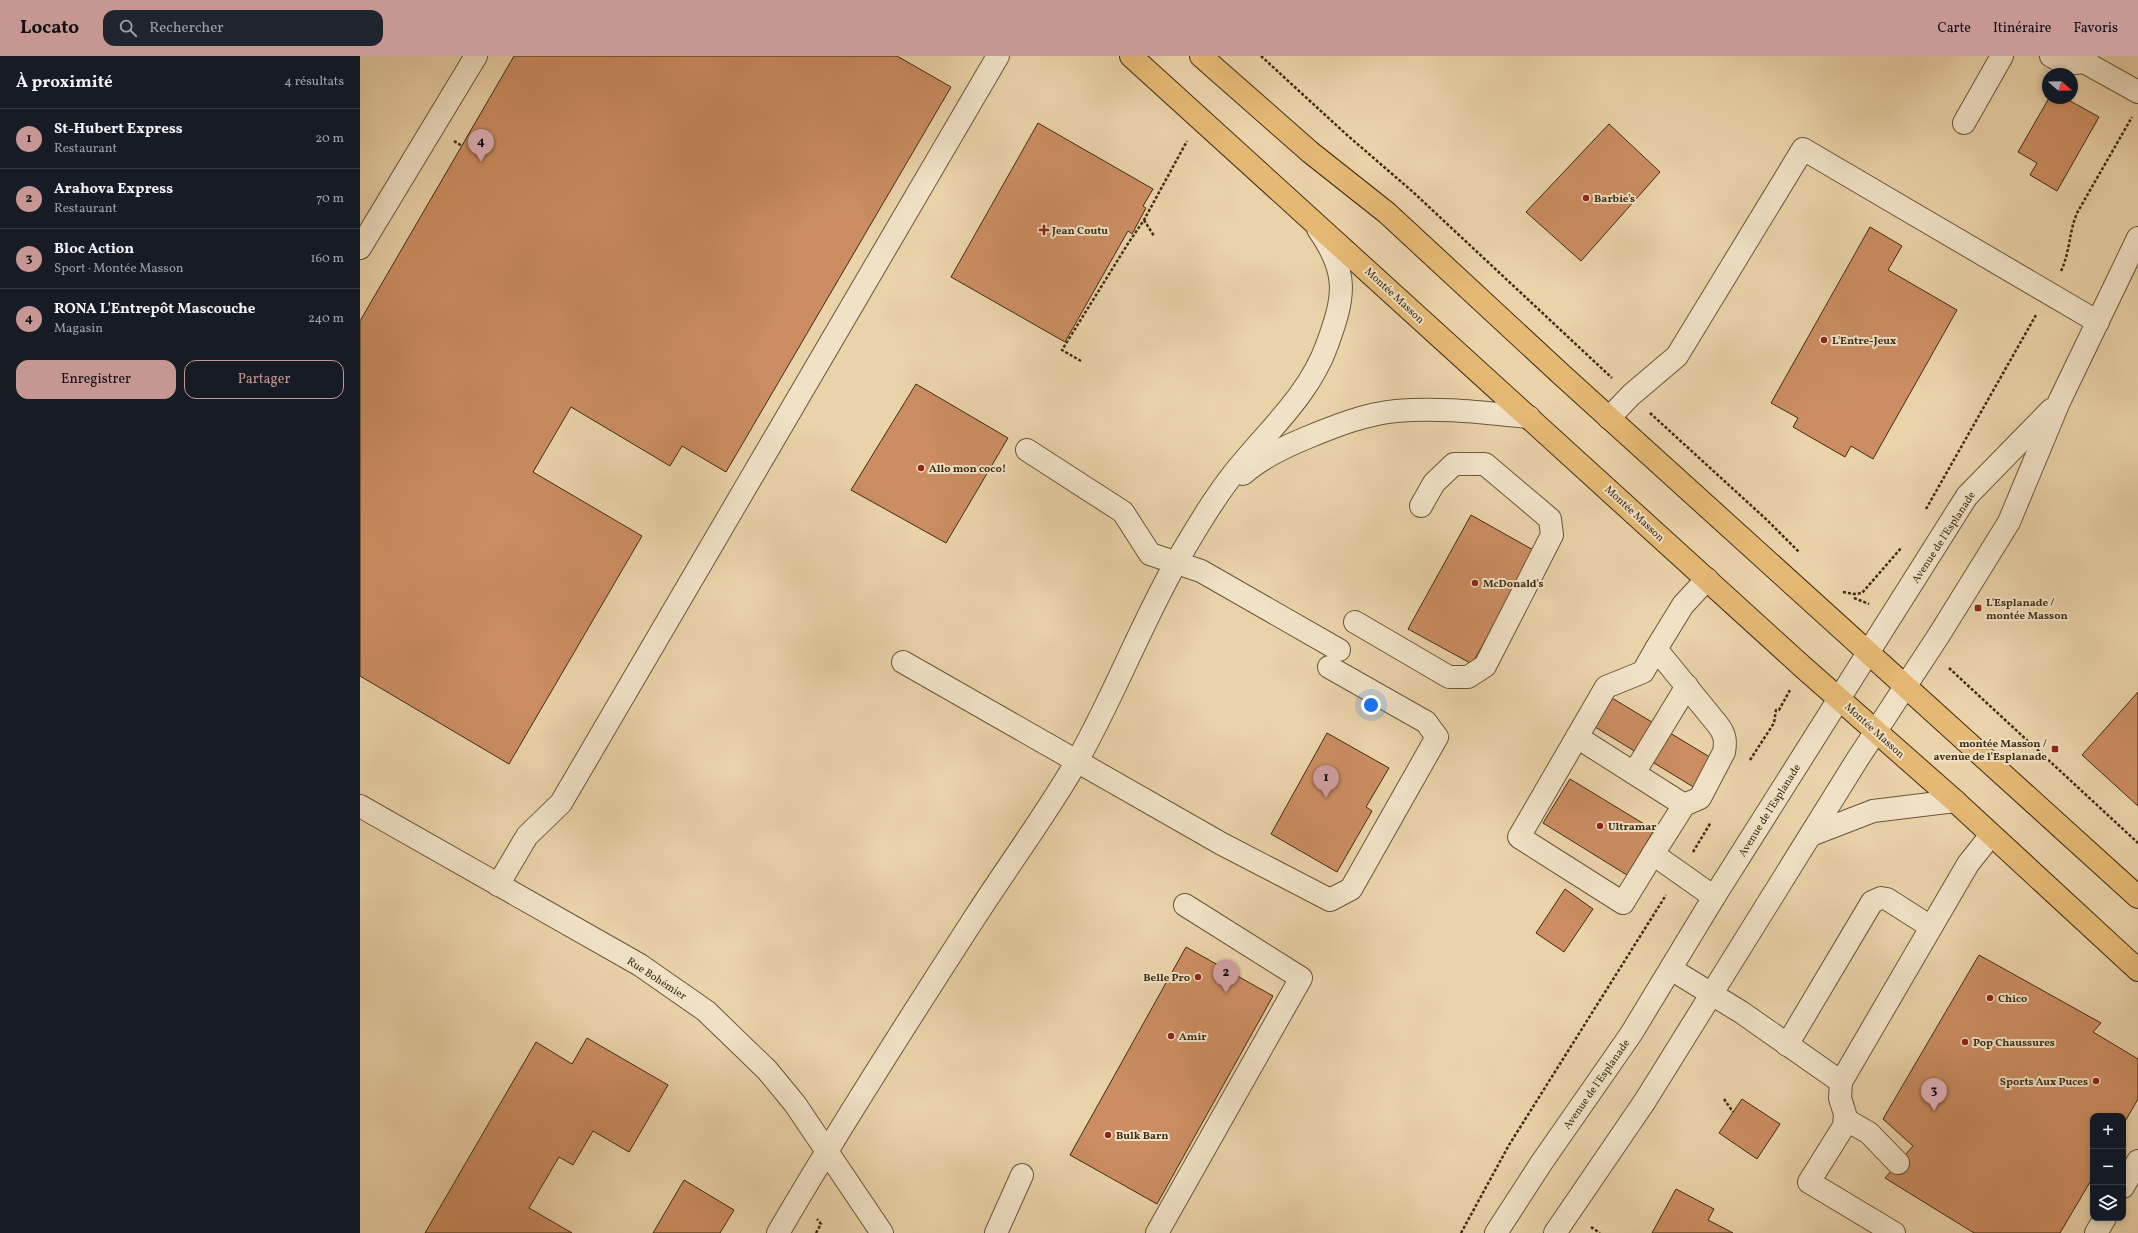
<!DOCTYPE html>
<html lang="fr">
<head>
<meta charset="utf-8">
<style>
	:root { --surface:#171b24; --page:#20242c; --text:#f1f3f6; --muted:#9ea1a6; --line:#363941; --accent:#c59692 }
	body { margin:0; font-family:Vollkorn,serif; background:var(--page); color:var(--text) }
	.controls { position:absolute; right:12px; bottom:12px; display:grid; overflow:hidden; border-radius:8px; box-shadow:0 2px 6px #0003 }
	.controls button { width:36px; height:36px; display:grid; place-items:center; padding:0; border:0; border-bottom:1px solid var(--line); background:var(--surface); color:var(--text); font:20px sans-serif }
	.compass { position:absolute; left:1682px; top:12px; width:36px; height:36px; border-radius:50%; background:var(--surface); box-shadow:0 2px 6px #0003; rotate:110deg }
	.you { position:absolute; left:1011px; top:649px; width:14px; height:14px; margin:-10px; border:3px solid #fff; border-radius:50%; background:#1a73e8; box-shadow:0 0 0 6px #1a73e833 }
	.badge { display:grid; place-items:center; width:26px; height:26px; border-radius:50%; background:var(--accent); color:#111; font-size:13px; font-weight:700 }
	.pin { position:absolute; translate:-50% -33px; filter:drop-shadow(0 1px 2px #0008) }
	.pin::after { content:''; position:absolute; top:21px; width:14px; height:12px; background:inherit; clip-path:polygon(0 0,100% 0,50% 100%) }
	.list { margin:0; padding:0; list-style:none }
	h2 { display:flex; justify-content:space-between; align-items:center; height:52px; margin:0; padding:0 16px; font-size:17px }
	h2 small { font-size:13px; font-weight:400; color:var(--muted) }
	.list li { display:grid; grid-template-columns:26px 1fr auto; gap:12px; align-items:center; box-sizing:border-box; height:60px; padding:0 16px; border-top:1px solid var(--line) }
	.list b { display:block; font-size:15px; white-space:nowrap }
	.list p { margin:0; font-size:13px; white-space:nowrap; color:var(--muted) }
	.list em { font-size:13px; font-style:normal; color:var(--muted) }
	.actions { display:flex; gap:8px; padding:12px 16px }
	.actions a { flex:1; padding:9px 0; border:1px solid var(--accent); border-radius:12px; text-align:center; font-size:14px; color:var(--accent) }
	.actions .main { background:var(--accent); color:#111 }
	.icon { flex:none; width:22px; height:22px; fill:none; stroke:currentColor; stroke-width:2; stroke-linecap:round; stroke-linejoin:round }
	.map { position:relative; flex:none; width:1778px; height:1177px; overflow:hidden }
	header { display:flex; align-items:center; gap:24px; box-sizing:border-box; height:56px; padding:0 20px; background:var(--accent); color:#111 }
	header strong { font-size:19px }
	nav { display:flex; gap:22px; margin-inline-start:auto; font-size:14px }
	.search { width:280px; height:36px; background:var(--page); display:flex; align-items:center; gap:10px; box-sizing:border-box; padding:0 14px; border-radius:12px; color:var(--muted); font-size:15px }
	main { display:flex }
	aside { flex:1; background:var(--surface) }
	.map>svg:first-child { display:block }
	.building { fill:#cb8d61; stroke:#3f2c12 }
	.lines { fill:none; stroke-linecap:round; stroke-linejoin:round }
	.minor-casing { stroke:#6a5638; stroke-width:24 }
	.major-casing { stroke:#3f2c12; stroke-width:24 }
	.path { stroke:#3f2c12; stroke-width:2.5; stroke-dasharray:3 2; stroke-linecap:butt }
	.minor { stroke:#f1e2c7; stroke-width:22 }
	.major { stroke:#e5b974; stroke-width:22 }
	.poi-dot { fill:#8f2418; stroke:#f1e2c7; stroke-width:1.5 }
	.labels { text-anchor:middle; stroke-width:4; stroke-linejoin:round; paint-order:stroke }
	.poi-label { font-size:11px; font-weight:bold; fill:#3f2c12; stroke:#f1e2c7; text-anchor:start }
	.street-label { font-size:11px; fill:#3f2c12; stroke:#f1e2c7 }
</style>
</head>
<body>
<header>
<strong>Locato</strong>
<div class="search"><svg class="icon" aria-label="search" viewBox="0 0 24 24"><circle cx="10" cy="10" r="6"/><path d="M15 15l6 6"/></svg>Rechercher</div>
<nav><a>Carte</a><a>Itinéraire</a><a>Favoris</a></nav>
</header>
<main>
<aside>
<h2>À proximité<small>4 résultats</small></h2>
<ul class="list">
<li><span class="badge">1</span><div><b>St-Hubert Express</b><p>Restaurant</p></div><em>20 m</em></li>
<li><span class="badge">2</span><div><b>Arahova Express</b><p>Restaurant</p></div><em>70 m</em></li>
<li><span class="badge">3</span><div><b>Bloc Action</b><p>Sport · Montée Masson</p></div><em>160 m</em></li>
<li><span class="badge">4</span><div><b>RONA L'Entrepôt Mascouche</b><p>Magasin</p></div><em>240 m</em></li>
</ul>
<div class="actions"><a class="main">Enregistrer</a><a>Partager</a></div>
</aside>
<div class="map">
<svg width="1778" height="1177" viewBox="0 0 1778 1177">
	<rect width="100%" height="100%" fill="#ead2a9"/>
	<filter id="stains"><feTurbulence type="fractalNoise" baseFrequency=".005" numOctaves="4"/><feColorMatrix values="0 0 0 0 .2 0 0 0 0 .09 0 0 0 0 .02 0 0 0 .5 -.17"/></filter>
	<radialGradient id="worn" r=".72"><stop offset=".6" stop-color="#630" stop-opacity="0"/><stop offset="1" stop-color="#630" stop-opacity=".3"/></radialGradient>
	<!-- building -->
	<g class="building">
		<polygon points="154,0 537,0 591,31 366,416 322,390 310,410 211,351 173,416 282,480 149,708 0,620 0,265"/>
		<polygon points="1689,42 1705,42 1739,61 1697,135 1670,119 1677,107 1658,96"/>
		<polygon points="678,67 793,133 783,150 786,152 772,178 768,175 705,286 591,221"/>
		<polygon points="1249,68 1300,116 1221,205 1166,156"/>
		<polygon points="1510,171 1542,190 1528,214 1597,254 1513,403 1491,390 1485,401 1433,371 1438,362 1411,347"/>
		<polygon points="556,328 648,382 586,487 491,434"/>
		<polygon points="1111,459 1175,495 1112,608 1048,573"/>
		<polygon points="1778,636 1778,750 1722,699"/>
		<polygon points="1252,642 1358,706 1340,735 1235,671"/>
		<polygon points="967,677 1029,712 1006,751 1012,755 977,816 911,778"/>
		<polygon points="1210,723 1294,774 1267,819 1183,767"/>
		<polygon points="1205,833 1233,853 1204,896 1176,877"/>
		<polygon points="826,891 913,940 797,1148 710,1099"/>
		<polygon points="1619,899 1741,967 1733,976 1778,1003 1778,1043 1763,1069 1763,1060 1733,1060 1733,1121 1700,1177 1614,1177 1525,1122 1553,1090 1523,1063"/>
		<polygon points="227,982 308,1029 269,1096 233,1075 213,1109 199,1101 169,1152 212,1177 65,1177 176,986 212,1008"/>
		<polygon points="1382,1043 1420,1068 1397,1103 1359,1077"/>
		<polygon points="324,1124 374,1154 360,1177 293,1177"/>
		<polygon points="1316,1133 1354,1153 1348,1164 1373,1177 1292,1177"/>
	</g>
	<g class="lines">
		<defs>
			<g id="minor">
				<polyline points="1691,0 1706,8 1724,6"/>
				<polyline points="1727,0 1724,6 1778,36"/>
				<polyline points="1604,67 1642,0"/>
				<polyline points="0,192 116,0"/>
				<polyline points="1249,362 1271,339 1317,300 1443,93 1738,266"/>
				<polyline points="667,394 763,456 790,498 841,515 979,594"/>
				<path d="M883,418C901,402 924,391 946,382C975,370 1005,358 1036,355C1080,351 1125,357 1169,361"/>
				<path d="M1347,523L1323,549L1296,593L1358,669C1365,678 1366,685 1364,696L1340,742L1324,749L1293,798L1354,841"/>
				<polyline points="995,566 1089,621 1108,621 1125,610 1192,479 1190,463 1125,408 1094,408 1074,427 1061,450"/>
				<polyline points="1296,593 1283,616 1246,631 1217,681 1324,749"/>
				<polyline points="543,606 862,788 970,844 991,833 1077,681 1066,666 969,611"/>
				<polyline points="1217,681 1159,781 1263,847 1293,798"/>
				<polyline points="1274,717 1327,630"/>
				<polyline points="0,750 280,909 346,955 407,1014 435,1048 522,1177"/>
				<polyline points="1451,779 1513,755 1595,745"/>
				<polyline points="138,829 167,780 201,747 638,0"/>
				<polyline points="1311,913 1381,956 1481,1026 1608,808 1631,779"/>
				<polyline points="1427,989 1512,846 1521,842 1527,843 1571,871"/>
				<polyline points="1481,1026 1480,1042 1485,1058 1484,1070 1449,1126 1534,1177"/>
				<polyline points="1485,1063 1509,1077 1538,1107"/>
				<polyline points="1763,1131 1778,1105"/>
				<path d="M418,1177C481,1069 549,963 617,858C650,807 687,757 717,705C754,640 780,570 817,505C836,473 855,440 878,412C910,373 950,337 967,289C985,240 989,217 958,173"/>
				<polyline points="636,1177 662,1119"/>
				<polyline points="797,1177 941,922 825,849"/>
				<polyline points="1136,1177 1182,1106 1271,978 1354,841 1607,440 1691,354"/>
				<polyline points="1195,1177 1285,1045 1497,704 1579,579 1649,466 1699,346 1778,182"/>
				<polyline points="1736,1177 1745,1162"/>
			</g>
			<g id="major">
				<polyline points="771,0 1444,612 1595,745 1778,914"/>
				<polyline points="841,0 950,96 1027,157 1203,320 1778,841"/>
			</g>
		</defs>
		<!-- minor casing -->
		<use href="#minor" class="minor-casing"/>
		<!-- major casing -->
		<use href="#major" class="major-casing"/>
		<!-- path -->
		<g class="path">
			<polyline points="901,0 987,79 1053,136 1252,322"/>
			<polyline points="94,85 102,90"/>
			<polyline points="784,164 794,180"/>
			<path d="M1701,215C1710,196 1709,176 1717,157L1772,61"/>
			<polyline points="721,305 702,294 769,186 784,164 827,85"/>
			<polyline points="1290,357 1407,464 1439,496"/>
			<polyline points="1566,453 1676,259"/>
			<polyline points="1483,536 1494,538 1502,537 1542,491"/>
			<polyline points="1494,542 1509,548"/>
			<polyline points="1589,612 1778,787"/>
			<polyline points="1390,704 1414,667 1416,654 1419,654 1430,634"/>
			<polyline points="1333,796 1351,766"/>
			<polyline points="1364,1043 1373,1056"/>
			<polyline points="1231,1171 1240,1177"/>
			<polyline points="456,1177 461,1168 457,1163"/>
			<polyline points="1101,1177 1149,1089 1306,839"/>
		</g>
		<!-- minor -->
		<use href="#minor" class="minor"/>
		<!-- major -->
		<use href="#major" class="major"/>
	</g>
	<!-- markers -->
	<g class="poi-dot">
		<circle cx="1226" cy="142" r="4"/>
		<path d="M682 168h4v4h4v4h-4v4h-4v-4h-4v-4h4z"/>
		<circle cx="1464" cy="284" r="4"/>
		<circle cx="561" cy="412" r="4"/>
		<circle cx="1115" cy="527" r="4"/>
		<rect x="1614" y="548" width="8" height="8" rx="2"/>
		<rect x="1691" y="689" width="8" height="8" rx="2"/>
		<circle cx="1240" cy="770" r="4"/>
		<circle cx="838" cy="921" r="4"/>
		<circle cx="1630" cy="942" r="4"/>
		<circle cx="811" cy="980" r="4"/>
		<circle cx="1605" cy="986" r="4"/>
		<circle cx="1736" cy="1025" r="4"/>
		<circle cx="748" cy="1079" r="4"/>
	</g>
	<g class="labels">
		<!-- poi labels -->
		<g class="poi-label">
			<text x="1234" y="146">Barbie's</text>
			<text x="692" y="178">Jean Coutu</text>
			<text x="1472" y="288">L'Entre-Jeux</text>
			<text x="569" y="416">Allo mon coco!</text>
			<text x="1123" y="531">McDonald's</text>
			<text x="1626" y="550">L'Esplanade /<tspan x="1626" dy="13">montée Masson</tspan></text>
			<text x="1687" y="691" text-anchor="end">montée Masson /<tspan x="1687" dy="13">avenue de l'Esplanade</tspan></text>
			<text x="1248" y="774">Ultramar</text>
			<text x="830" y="925" text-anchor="end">Belle Pro</text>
			<text x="1638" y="946">Chico</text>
			<text x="819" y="984">Amir</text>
			<text x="1613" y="990">Pop Chaussures</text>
			<text x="1728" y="1029" text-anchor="end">Sports Aux Puces</text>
			<text x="756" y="1083">Bulk Barn</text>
		</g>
		<!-- street labels -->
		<g class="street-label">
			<text transform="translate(1035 239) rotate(43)" y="4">Montée Masson</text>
			<text transform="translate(1275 457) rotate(43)" y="4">Montée Masson</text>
			<text transform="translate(1583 481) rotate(-57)" y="4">Avenue de l'Esplanade</text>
			<text transform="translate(1515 674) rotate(42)" y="4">Montée Masson</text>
			<text transform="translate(1409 754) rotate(-58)" y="4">Avenue de l'Esplanade</text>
			<text transform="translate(297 922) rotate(33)" y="4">Rue Bohémier</text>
			<text transform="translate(1236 1028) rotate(-55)" y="4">Avenue de l'Esplanade</text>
		</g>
	</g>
	<rect width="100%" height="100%" filter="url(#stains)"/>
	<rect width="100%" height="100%" fill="url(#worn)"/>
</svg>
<div class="controls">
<button>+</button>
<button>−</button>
<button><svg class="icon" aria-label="layers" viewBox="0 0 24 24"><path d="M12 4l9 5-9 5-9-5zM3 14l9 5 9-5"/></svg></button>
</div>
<svg class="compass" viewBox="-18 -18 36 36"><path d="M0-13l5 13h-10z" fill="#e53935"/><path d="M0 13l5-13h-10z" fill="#9ea1a6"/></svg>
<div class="you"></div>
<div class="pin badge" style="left:966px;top:742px">1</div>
<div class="pin badge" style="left:866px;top:937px">2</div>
<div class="pin badge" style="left:1574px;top:1055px">3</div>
<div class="pin badge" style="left:121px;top:106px">4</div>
</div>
</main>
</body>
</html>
